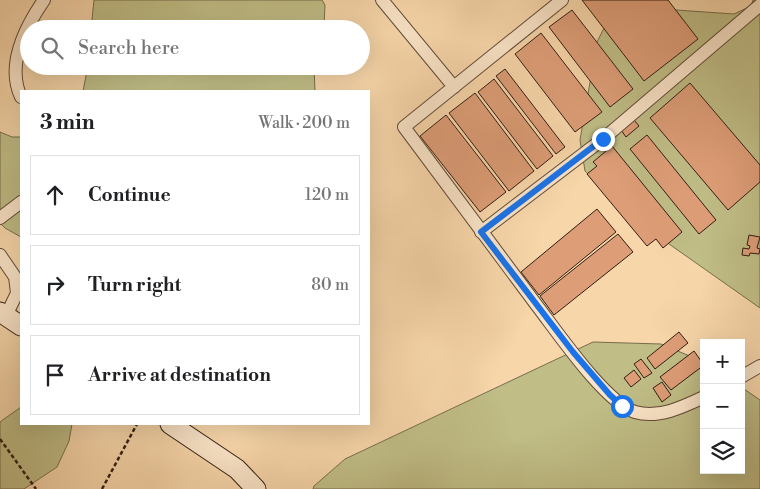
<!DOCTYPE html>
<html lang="en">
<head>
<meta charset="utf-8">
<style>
	:root { --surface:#fff; --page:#f2f2f2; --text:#202124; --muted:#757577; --line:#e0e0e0 }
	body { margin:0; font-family:"Libre Bodoni",serif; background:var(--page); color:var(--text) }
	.controls { position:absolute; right:15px; bottom:15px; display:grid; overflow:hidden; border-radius:0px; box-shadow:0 5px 20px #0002 }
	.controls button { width:45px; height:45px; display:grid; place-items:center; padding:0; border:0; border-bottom:1px solid var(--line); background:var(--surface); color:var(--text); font:25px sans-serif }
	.stop { position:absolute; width:15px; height:15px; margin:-11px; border:4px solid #1a73e8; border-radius:50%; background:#fff }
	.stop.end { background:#1a73e8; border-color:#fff; box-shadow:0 1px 5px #0008 }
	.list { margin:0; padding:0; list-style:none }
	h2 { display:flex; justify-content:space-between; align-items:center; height:65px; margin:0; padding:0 20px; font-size:21px }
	h2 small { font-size:16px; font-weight:400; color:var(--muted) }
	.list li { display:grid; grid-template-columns:32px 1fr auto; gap:15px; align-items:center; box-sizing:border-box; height:80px; margin:0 10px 10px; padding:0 10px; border:1px solid var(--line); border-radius:0px }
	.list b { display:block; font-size:19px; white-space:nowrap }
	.list em { font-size:16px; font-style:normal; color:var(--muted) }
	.icon { flex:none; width:28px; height:28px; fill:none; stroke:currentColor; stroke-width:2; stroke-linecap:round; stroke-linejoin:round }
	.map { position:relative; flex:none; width:760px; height:489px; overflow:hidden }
	.search { position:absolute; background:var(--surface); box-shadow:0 5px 20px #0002; left:20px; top:20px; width:350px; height:55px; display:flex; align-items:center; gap:12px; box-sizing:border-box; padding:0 18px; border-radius:28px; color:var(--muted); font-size:19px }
	.panel { position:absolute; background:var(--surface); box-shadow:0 5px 20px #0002; left:20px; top:90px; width:350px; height:335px; border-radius:0px }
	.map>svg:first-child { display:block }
	.green { fill:#c0bd86; stroke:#786d4c }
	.building { fill:#dd9d77; stroke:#311d12 }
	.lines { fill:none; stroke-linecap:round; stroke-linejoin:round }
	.minor-casing { stroke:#624b38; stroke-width:14 }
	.secondary-casing { stroke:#311d12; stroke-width:21 }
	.path { stroke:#311d12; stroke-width:2.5; stroke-dasharray:4 2.5; stroke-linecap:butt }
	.minor { stroke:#fae4c8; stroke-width:12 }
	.secondary { stroke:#fae4c8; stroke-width:19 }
	.route { stroke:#1a73e8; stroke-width:6 }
</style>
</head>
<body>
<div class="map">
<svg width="760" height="489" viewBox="0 0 760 489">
	<rect width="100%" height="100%" fill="#f7d6aa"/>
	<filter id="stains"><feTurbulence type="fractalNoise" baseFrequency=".004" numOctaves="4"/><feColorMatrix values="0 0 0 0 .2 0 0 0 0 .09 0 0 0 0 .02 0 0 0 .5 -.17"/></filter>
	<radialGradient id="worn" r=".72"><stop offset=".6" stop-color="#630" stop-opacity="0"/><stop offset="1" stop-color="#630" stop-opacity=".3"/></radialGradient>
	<!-- green -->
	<g class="green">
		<polygon points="94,0 322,0 325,5 324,26 323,29 91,29"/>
		<polygon points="753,0 760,0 760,308 625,213 585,171 580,140 597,42 613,10 647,8 734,14 751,6"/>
		<polygon points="88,66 314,66 315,91 83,91"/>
		<polygon points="0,132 12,137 21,137 21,237 5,228 0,223"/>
		<polygon points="593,342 661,344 704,362 704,470 741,470 741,387 760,400 760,489 313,489 314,486 345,459"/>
		<polygon points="21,407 21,424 72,424 69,441 57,467 24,489 0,489 0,422"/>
	</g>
	<!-- building -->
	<g class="building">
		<polygon points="582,0 668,0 698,39 644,81"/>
		<polygon points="572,10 633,89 610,107 549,27"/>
		<polygon points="541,33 602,112 575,132 515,54"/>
		<polygon points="505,69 565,147 556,154 496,76"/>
		<polygon points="494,79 553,156 537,169 478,92"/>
		<polygon points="690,83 760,165 760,182 728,210 650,118"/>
		<polygon points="475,93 534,171 509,191 449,113"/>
		<polygon points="446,115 506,192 480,212 420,136"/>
		<polygon points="634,120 639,126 626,137 621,130"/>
		<polygon points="647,135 716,220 699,234 630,149"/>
		<polygon points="612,146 682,232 663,248 656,239 647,246 587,174 597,166 593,162"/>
		<polygon points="597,209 616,232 539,295 521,272"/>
		<polygon points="618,234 633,252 554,315 540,296"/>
		<polygon points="749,235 760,237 757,248 760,249 759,254 750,253 749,256 742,255 743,248 749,249 750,246 747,245"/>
		<polygon points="679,332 688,343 655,369 647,358"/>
		<polygon points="694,351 704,365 671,390 660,377"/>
		<polygon points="641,359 652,373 644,378 634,364"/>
		<polygon points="634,370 641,379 631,387 624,378"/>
		<polygon points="662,382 671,395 662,402 653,388"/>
	</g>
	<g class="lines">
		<defs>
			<g id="minor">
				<polyline points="382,0 454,87"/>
				<path d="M562,0L404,127C448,187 493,247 538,307C558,333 605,402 635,412C658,419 683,407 704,397"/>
				<path d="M21,97C6,65 26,26 44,0"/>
				<polyline points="0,218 21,202"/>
				<polyline points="481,232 603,139 760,5"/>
				<polyline points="0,255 15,277 17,293 6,316"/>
				<polyline points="741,377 760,366"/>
			</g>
			<g id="secondary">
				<polyline points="0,312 21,326"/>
				<polyline points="170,424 237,469 256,489"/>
			</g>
		</defs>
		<!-- minor casing -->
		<use href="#minor" class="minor-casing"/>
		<!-- secondary casing -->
		<use href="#secondary" class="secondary-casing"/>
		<!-- path -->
		<g class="path">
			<polyline points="0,439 36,489"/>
			<polyline points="102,489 137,424"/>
		</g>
		<!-- minor -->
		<use href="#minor" class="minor"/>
		<!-- secondary -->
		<use href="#secondary" class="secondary"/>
	</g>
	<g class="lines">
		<!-- route -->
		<polyline class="route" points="603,139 481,232 573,352 610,395 622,406"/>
	</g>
	<rect width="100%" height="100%" filter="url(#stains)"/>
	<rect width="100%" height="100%" fill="url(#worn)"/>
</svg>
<div class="controls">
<button>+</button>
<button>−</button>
<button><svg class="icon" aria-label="layers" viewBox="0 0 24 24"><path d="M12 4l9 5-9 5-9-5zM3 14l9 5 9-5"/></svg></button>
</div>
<div class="stop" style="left:622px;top:406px"></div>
<div class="stop end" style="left:603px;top:139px"></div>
<div class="search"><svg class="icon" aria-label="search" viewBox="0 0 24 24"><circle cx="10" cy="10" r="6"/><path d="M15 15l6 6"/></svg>Search here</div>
<section class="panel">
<h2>3 min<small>Walk · 200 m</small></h2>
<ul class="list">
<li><svg class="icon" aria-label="ahead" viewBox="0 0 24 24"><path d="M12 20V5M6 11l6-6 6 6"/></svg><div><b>Continue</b></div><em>120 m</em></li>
<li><svg class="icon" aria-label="right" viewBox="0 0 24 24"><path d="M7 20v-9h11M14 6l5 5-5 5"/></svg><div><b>Turn right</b></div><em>80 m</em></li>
<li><svg class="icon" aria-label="arrive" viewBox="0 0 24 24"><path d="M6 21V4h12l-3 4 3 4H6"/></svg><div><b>Arrive at destination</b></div></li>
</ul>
</section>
</div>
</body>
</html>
